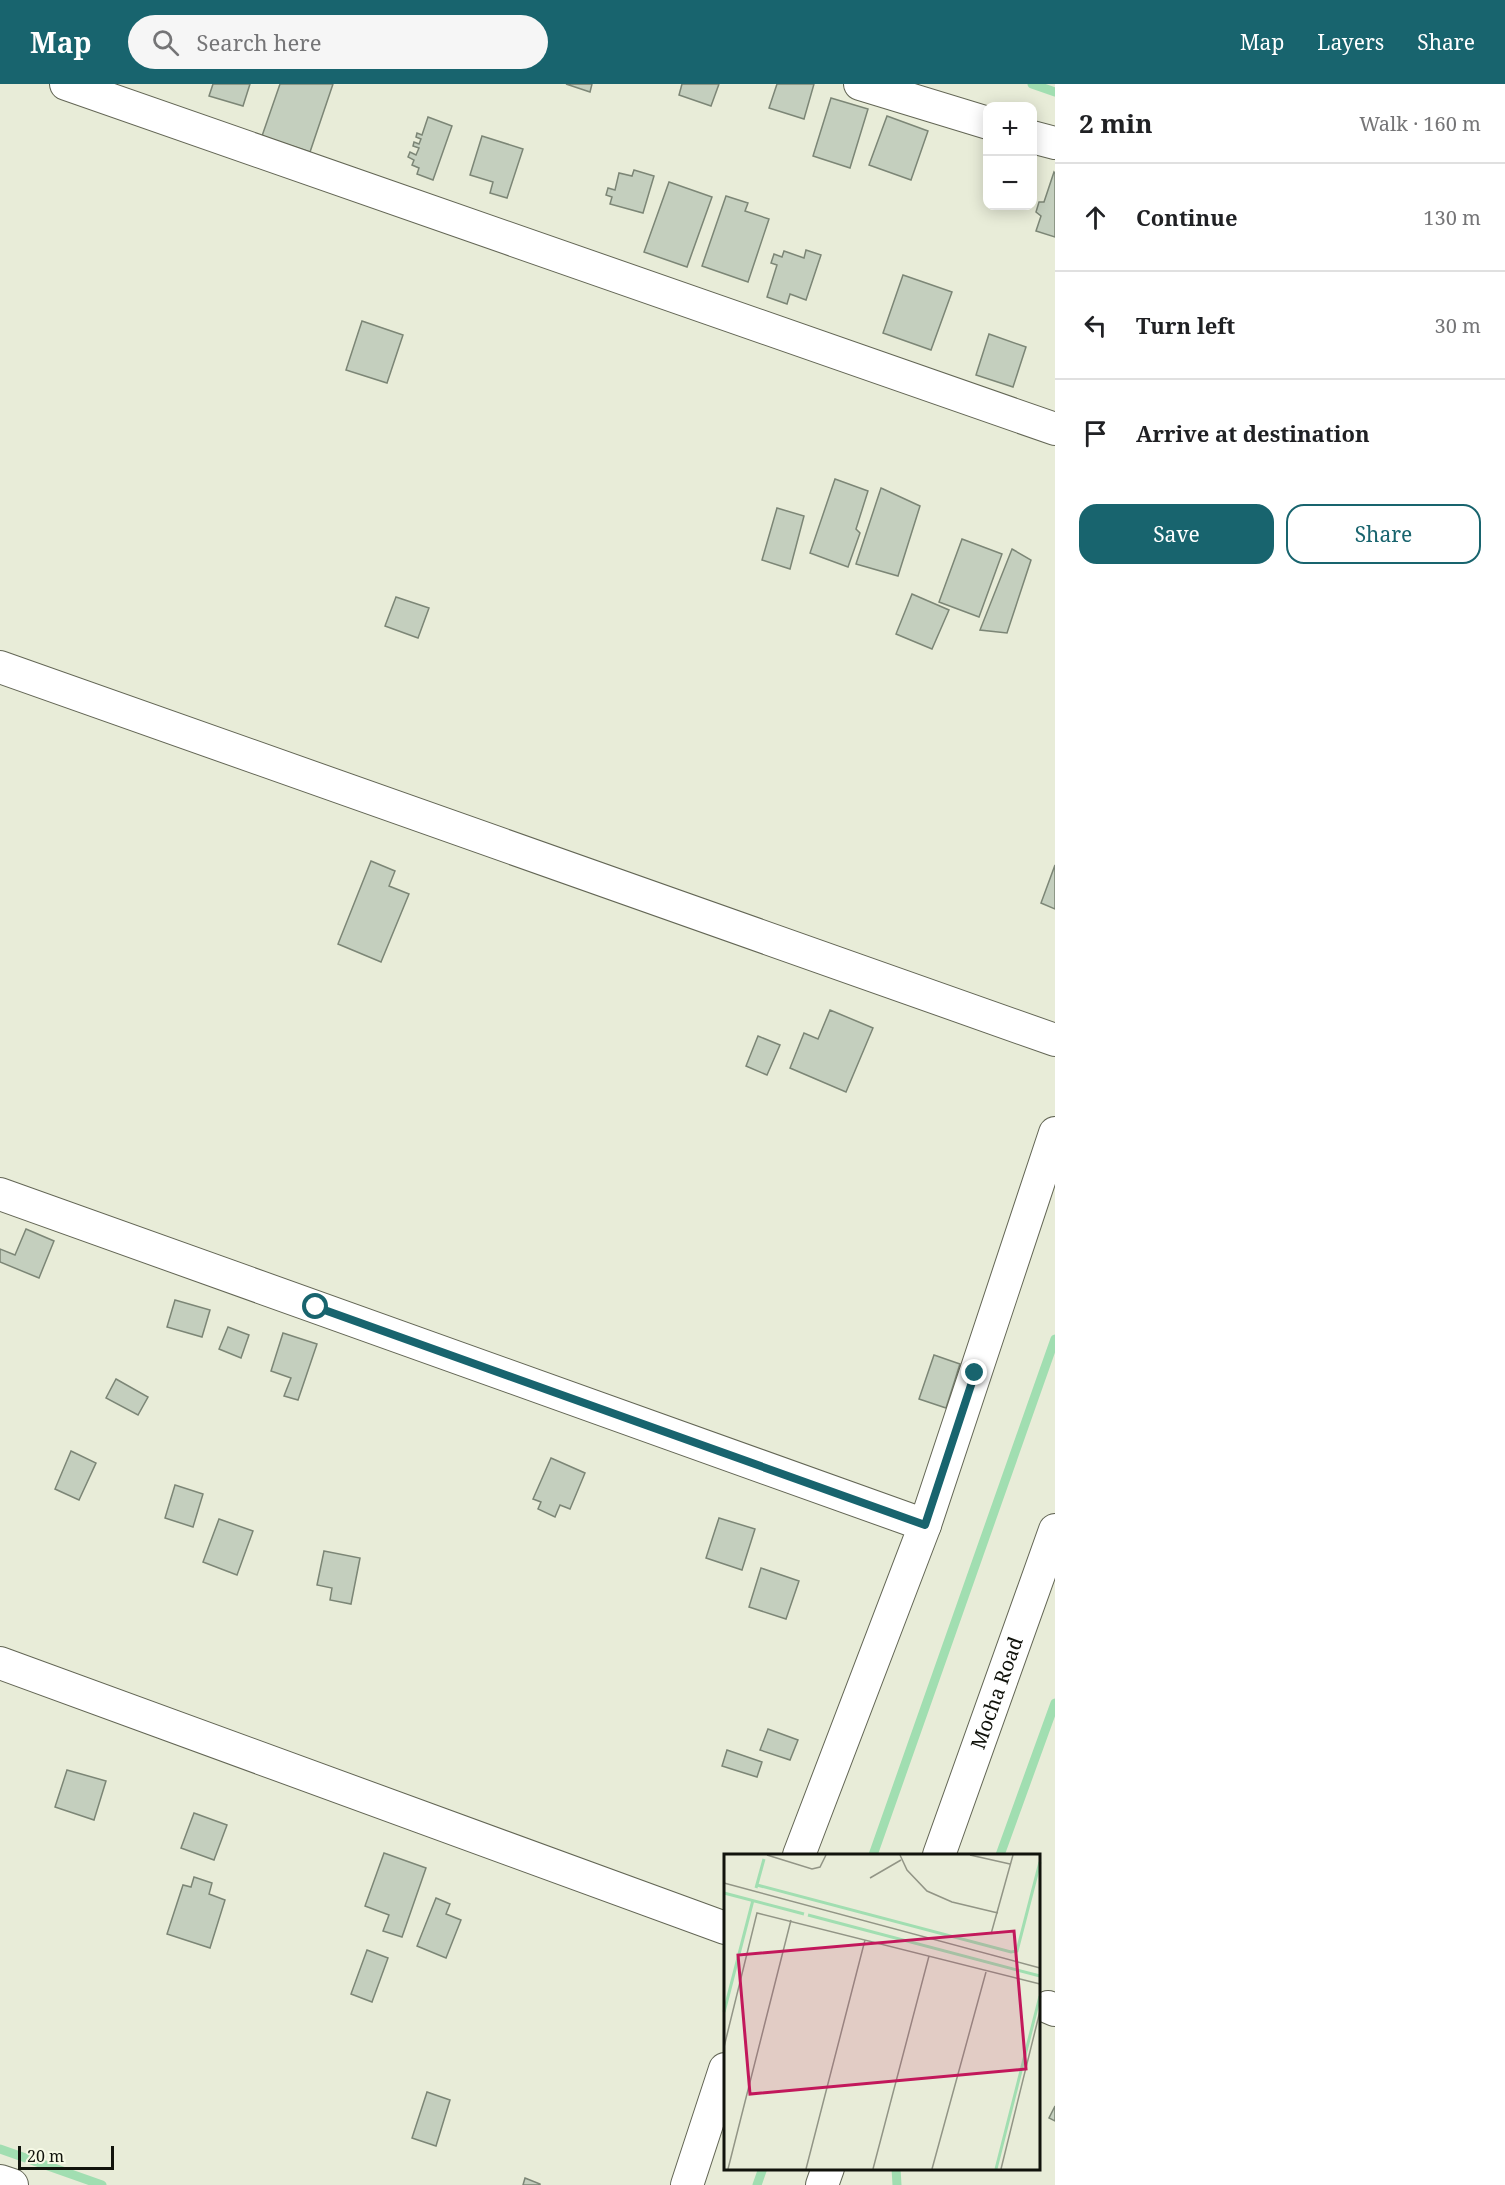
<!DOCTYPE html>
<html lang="en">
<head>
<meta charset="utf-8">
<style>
	:root { --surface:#fff; --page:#f6f6f6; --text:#202124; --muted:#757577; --line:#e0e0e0; --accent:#18646e }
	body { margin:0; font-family:"Noto Serif",serif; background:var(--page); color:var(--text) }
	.controls { position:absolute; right:18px; top:18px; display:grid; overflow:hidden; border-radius:12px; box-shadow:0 3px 15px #0003 }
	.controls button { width:54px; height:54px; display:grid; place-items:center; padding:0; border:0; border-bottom:2px solid var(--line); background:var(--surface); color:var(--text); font:30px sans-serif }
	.scale { position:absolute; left:18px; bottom:15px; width:96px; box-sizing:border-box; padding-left:6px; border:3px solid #11130c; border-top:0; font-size:16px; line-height:21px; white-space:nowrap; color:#11130c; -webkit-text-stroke:4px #f6f9e5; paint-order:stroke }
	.stop { position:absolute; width:18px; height:18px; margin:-14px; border:4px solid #18646e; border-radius:50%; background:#fff }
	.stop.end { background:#18646e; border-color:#fff; box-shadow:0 2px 6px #0008 }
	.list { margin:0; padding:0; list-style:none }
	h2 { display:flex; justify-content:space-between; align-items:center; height:78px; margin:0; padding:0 24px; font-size:26px }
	h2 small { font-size:20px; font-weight:400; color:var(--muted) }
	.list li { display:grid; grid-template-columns:39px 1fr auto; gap:18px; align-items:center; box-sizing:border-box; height:108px; padding:0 24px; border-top:2px solid var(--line) }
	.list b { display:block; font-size:22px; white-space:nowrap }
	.list em { font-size:20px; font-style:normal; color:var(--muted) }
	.actions { display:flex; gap:12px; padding:18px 24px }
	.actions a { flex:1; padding:14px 0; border:2px solid var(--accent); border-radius:18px; text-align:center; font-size:21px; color:var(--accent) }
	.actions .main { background:var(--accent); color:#fff }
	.icon { flex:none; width:33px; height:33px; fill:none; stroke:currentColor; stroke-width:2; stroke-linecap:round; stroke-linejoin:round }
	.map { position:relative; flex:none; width:1055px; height:2101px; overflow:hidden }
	header { display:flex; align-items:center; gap:36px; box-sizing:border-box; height:84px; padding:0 30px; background:var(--accent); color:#fff }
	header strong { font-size:28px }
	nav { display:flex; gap:33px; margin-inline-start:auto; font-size:21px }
	.search { width:420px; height:54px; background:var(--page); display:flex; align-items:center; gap:15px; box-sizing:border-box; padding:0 21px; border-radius:33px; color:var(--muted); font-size:22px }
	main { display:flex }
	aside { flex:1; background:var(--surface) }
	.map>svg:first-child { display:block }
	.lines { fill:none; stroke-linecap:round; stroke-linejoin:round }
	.stream { stroke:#a1deb1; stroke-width:9 }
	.building { fill:#c4cfbe; stroke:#7c8676; stroke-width:1.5 }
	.street-casing { stroke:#636655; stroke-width:34 }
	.street { stroke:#fff; stroke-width:32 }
	.route { stroke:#18646e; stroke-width:8 }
	.labels { text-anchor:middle; stroke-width:4.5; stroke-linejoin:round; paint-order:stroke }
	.street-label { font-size:20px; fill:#11130c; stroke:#f6f9e5 }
	.inset-river { fill:none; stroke:#a1deb1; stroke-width:3 }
	.inset-road { fill:none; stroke:#929586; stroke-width:1.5 }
	.view { fill:#c2185b; fill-opacity:0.15; stroke:#c2185b; stroke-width:3 }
	.inset-edge { fill:none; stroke:#11130c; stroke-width:3 }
</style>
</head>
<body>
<header>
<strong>Map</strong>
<div class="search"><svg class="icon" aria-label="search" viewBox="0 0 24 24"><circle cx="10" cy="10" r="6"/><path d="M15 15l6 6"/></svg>Search here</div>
<nav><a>Map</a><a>Layers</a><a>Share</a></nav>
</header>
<main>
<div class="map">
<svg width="1055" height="2101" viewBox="0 0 1055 2101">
	<rect width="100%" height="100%" fill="#e8ecd8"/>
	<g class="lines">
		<!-- stream -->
		<g class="stream">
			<polyline points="1032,0 1055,8"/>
			<polyline points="873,1771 1055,1255"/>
			<polyline points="1000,1771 1055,1619"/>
			<polyline points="0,2065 102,2101"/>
			<polyline points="896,2084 897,2101"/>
			<polyline points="757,2101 763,2084"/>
		</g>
	</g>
	<!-- building -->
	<g class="building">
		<polygon points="213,0 250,0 243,22 209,12"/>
		<polygon points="280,0 333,0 310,68 262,52"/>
		<polygon points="566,0 592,0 590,8"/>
		<polygon points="682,0 719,0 711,22 679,11"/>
		<polygon points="777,0 814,0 804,35 769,24"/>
		<polygon points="831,14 868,25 850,84 813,72"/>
		<polygon points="887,32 928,47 911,96 869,81"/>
		<polygon points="428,33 452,42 433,96 417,90 419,84 412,81 414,76 408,73 410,68 416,71 419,64 413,62 414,58 419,60 421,55 416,53 417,49 422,51"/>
		<polygon points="482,52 523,65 507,114 490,109 493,98 470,91"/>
		<polygon points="634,86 654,92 643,129 610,120 612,113 606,111 608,104 615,106 619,89 632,92"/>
		<polygon points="1054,88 1055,89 1055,153 1036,147 1041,132 1036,128 1039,118 1044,118"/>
		<polygon points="669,98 712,113 687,183 644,168"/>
		<polygon points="726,112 748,119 745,127 769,135 748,198 702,182"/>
		<polygon points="806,166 821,171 806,216 790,210 787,220 767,213 777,181 771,179 774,170 782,173 784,167 804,174"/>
		<polygon points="903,191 952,208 931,266 883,249"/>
		<polygon points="362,237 403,251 387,299 346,286"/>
		<polygon points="989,250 1026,263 1013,303 976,291"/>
		<polygon points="835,395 868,407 856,445 860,449 848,483 810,469"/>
		<polygon points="881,404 920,422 898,492 856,480"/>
		<polygon points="777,424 804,432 790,485 762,476"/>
		<polygon points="962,455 1002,470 979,533 939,518"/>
		<polygon points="1012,465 1031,476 1007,549 980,546"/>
		<polygon points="912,510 949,526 932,565 896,550"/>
		<polygon points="396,513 429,524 418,554 385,542"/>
		<polygon points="371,777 395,787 389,802 409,810 381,878 338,860"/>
		<polygon points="1055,781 1055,825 1041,819"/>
		<polygon points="830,926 873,944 846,1008 790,984 804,949 818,955"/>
		<polygon points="758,952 780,961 767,991 746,982"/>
		<polygon points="26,1145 54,1157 39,1194 0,1178 0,1165 15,1171"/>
		<polygon points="175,1216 210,1226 202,1253 167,1243"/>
		<polygon points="228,1243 249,1251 241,1274 219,1265"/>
		<polygon points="283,1249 317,1260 298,1316 284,1312 291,1294 271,1287"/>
		<polygon points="934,1271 960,1280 946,1324 919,1315"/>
		<polygon points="116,1295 148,1313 138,1331 106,1314"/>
		<polygon points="71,1367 96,1379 79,1416 55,1405"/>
		<polygon points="551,1374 585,1389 570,1425 560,1421 555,1433 538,1425 541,1418 533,1415"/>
		<polygon points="175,1401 203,1410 193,1443 165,1434"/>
		<polygon points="719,1434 755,1445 742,1486 706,1474"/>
		<polygon points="219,1435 253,1447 237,1491 203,1478"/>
		<polygon points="324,1467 360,1474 351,1520 330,1516 332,1504 317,1501"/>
		<polygon points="761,1484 799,1497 786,1535 749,1523"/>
		<polygon points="768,1645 798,1656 790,1676 760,1666"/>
		<polygon points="727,1666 762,1678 757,1693 722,1682"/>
		<polygon points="67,1686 106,1697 94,1736 55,1723"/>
		<polygon points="194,1729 227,1741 214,1776 181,1764"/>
		<polygon points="384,1769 426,1784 402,1853 383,1847 389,1831 365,1822"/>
		<polygon points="194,1793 212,1799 209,1810 225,1816 210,1864 167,1850 183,1801 191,1803"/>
		<polygon points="436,1814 450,1820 446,1830 461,1836 446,1874 417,1862"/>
		<polygon points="367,1866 388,1874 372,1918 351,1910"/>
		<polygon points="427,2008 450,2016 436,2062 412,2054"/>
		<polygon points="1055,2022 1055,2037 1049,2034"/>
		<polygon points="525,2094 540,2100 540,2101 523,2101"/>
	</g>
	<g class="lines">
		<defs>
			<g id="street">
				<polyline points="66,0 1055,345"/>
				<polyline points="860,0 988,39"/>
				<polyline points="1032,53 1055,59"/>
				<polyline points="0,583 1055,956"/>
				<polyline points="0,1110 925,1441"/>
				<polyline points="0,1579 725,1844"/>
				<polyline points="799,1771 925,1441 1055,1049"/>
				<path id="s1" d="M939,1771L1055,1446"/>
				<polyline points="1048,1923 1055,1926"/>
				<polyline points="0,2097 12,2101"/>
				<polyline points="687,2101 725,1985"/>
				<polyline points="822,2101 828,2084"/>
			</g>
		</defs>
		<!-- street casing -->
		<use href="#street" class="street-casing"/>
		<!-- street -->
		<use href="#street" class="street"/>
	</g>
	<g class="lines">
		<!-- route -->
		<polyline class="route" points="316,1223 925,1441 975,1289"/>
	</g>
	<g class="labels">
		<!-- street labels -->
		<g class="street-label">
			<text dy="7" stroke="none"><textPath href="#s1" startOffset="172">Mocha Road</textPath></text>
		</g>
	</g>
	<!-- overview -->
	<g transform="translate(724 1770)">
		<rect width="316" height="316" fill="#e8ecd8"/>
		<path class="inset-river" d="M33,31L287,98L293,97L316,8M32,34L40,5M0,39L80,60M84,61L316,122M0,158L29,46M272,315L316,142"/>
		<path class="inset-road" d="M43,1L88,15L96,13L102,1M176,1L183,16L203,37L228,48L274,59M246,1L286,10M146,24L177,6M0,29L316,114M267,80L289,1M0,193L33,59L316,130M4,315L67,66M82,315L141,86M149,315L205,102M208,315L262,118M277,315L316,157"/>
		<path class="view" d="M290,77L302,215L26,240L14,101Z"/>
		<rect width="316" height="316" class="inset-edge"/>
	</g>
</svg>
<div class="controls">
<button>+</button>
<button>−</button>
</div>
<div class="scale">20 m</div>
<div class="stop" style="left:316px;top:1223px"></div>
<div class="stop end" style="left:975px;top:1289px"></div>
</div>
<aside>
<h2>2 min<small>Walk · 160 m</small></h2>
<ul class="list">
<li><svg class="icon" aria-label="ahead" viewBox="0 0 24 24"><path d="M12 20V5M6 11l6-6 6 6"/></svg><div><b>Continue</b></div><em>130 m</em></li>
<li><svg class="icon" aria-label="left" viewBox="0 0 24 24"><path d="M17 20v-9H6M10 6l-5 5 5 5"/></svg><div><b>Turn left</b></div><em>30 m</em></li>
<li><svg class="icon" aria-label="arrive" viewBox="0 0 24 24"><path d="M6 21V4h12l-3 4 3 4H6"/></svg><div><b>Arrive at destination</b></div></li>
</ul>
<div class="actions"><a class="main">Save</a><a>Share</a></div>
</aside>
</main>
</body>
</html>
